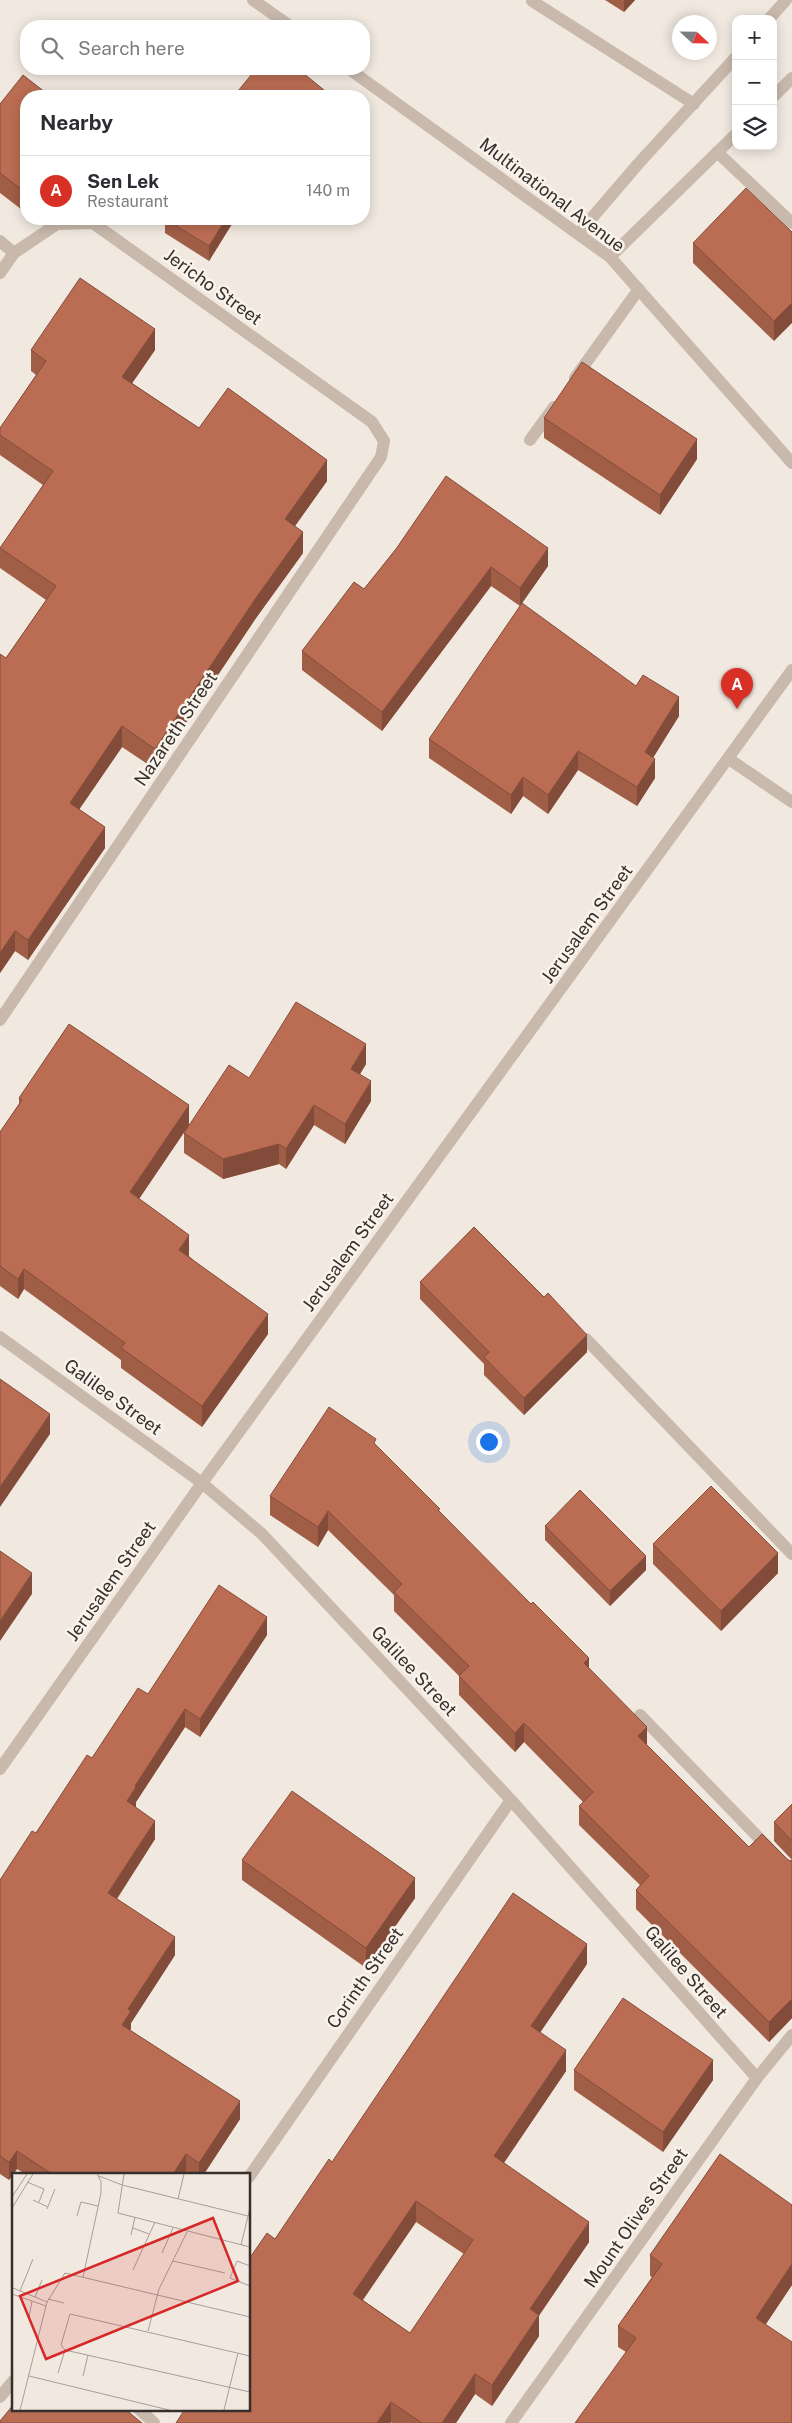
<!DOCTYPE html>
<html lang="en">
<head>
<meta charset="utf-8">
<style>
	:root { --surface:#fff; --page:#f2f2f3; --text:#2b2b33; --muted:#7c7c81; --line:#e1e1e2; --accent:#d93025 }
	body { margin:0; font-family:"Public Sans",sans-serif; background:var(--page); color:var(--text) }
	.controls { position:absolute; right:15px; top:15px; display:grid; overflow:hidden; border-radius:10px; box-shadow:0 2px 12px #0003 }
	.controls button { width:45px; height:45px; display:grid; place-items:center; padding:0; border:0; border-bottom:1px solid var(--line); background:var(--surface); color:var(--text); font:25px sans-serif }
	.compass { position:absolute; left:672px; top:15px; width:45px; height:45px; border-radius:50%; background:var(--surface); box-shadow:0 2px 12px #0003; rotate:112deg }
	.you { position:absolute; left:488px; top:1441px; width:18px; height:18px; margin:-12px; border:4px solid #fff; border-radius:50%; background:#1a73e8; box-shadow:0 0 0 8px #1a73e833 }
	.badge { display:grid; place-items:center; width:32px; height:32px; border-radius:50%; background:var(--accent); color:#fff; font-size:16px; font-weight:700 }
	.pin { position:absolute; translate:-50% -41px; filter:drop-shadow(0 1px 2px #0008) }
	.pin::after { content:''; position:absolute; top:26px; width:18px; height:15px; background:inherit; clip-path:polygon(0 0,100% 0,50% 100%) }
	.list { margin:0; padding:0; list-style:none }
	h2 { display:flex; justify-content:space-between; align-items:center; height:65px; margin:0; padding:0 20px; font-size:21px }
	h2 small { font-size:16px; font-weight:400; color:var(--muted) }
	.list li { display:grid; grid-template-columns:32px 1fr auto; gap:15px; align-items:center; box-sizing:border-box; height:70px; padding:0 20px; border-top:1px solid var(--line) }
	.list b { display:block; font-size:19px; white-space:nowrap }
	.list p { margin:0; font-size:16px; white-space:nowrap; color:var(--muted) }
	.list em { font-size:16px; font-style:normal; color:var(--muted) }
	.icon { flex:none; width:28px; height:28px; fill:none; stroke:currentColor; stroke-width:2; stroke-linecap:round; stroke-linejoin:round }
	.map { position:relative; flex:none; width:792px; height:2423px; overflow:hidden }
	.search { position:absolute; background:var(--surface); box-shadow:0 2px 12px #0003; left:20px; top:20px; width:350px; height:55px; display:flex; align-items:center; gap:12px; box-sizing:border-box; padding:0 18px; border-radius:20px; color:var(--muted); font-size:19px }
	.panel { position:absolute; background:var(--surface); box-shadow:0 2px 12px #0003; left:20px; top:90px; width:350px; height:135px; border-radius:20px }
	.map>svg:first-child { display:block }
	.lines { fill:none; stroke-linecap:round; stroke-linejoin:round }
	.minor { stroke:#c8b9ac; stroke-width:12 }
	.wall { fill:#a15e47; fill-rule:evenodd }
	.shaded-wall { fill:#834c3a }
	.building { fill:#bb6d53; stroke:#834c3a; fill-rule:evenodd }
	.labels { text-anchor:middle; stroke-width:5; stroke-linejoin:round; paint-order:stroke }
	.street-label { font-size:18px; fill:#372f2b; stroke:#f9f3ec }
	.inset-road { fill:none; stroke:#a79f98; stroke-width:1 }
	.view { fill:#d62828; fill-opacity:0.15; stroke:#d62828; stroke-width:2.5 }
	.inset-edge { fill:none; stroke:#372f2b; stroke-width:2.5 }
</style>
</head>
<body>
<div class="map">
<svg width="792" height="2423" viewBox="0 0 792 2423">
	<rect width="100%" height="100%" fill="#f1e9e0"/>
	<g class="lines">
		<!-- minor -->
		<g class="minor">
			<polyline points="253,0 290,26"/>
			<polyline points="532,1 694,104"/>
			<polyline points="769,19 786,0"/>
			<polyline points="349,69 610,257 792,463"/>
			<polyline points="773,97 792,78"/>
			<polyline points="717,152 792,223"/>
			<polyline points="579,233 638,164 736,57"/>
			<polyline points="0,241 14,253"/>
			<polyline points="610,257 736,134"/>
			<polyline points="0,273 14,253 57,224 93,223 372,422 384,441 381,457 0,1020"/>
			<polyline points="575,378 639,289"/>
			<polyline points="530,440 554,407"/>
			<polyline points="729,759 792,802"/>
			<polyline points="0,1337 202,1483 262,1534 511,1800 757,2078"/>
			<polyline points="586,1339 792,1554"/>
			<polyline points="640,1715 792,1872"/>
			<polyline points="0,1769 202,1483 792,670"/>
			<polyline points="249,2177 511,1800"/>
			<polyline points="0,2397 14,2380"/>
			<polyline points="139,2409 154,2423"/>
			<polyline points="511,2423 757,2078 792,2035"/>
		</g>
	</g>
	<!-- wall -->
	<g class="wall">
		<polygon points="605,0 635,0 624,12"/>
		<polygon points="26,96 26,202 21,209 0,193 0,104"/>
		<polygon points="165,219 235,219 209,261 165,233"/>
		<polygon points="792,232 774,341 693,263 693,243"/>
		<polygon points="31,350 155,350 132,383 199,428 327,481 295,526 303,553 256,618 155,769 122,747 79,809 105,848 28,960 15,951 0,973 0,654 6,658 46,600 0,568 0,548 43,485 0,455 0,428 36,375 31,371"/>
		<polygon points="544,418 697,459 660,515 544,438"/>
		<polygon points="396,549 548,566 520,606 491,586 382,731 302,670 302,651 364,589"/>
		<polygon points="679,716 653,757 655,778 637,806 578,770 548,814 523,796 511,814 429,758 429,739"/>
		<polygon points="366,1064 360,1074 371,1101 345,1144 314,1125 286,1169 279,1164 223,1179 184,1153 184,1133 249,1078"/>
		<polygon points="19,1098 189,1125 139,1199 189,1255 189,1256 268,1334 202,1427 121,1368 121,1360 24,1289 18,1299 0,1286 0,1132 19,1104"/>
		<polygon points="420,1282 587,1352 524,1415 484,1375 484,1364 420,1299"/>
		<polygon points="376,1445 589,1669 647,1745 749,1847 787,1859 790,1861 792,1860 774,1841 774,1822 792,1804 792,2018 769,2042 636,1909 636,1890 640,1885 579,1825 579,1806 583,1802 524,1742 515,1752 459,1695 459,1676 394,1611 394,1595 328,1530 318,1547 270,1515 270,1496"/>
		<polygon points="545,1526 646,1570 610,1606 545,1540"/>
		<polygon points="653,1544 778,1573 721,1631 653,1564"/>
		<polygon points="267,1635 200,1737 185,1727 136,1802 136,1806 135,1807 155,1839 117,1899 175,1955 131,2023 130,2030 240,2119 204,2174 189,2174 186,2173 185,2174 25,2174 17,2169 9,2180 0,2174 0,1880 92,1758 148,1694"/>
		<polygon points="242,1860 415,1898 366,1968 242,1880"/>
		<path d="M587,1964L540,2032L566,2071L504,2163L589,2242L539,2315V2336L492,2406L475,2394L456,2423H392L391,2422L249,2409V2259L275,2239L332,2162ZM416,2222L464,2254L410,2333L363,2300Z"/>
		<polygon points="574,2070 713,2080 663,2152 574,2090"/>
		<polygon points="792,2205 792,2285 765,2325 626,2352 618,2347 618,2326 652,2277 650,2276 650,2255"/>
	</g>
	<!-- shaded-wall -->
	<g class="shaded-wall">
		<polygon points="624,0 635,0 624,12"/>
		<polygon points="324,90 324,96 319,96"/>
		<polygon points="26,182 26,202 21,209 21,189"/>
		<polygon points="226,219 235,219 209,261 209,246"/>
		<polygon points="792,303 792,323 774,341 774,321"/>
		<polygon points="155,329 155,350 122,398 122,377"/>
		<polygon points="697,439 697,459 660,515 660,495"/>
		<polygon points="327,460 327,481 285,540 285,519"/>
		<polygon points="303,532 303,553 256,618 155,769 155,749 256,598"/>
		<polygon points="548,548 548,566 520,606 520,588"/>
		<polygon points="491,567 491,586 382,731 382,712"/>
		<polygon points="679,697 679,716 645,771 645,752"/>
		<polygon points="122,726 122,747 70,823 70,803"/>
		<polygon points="578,751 578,770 548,814 548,795"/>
		<polygon points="655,759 655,778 637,806 637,787"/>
		<polygon points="523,777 523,796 511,814 511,795"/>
		<polygon points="105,827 105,848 28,960 28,940"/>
		<polygon points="15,931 15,951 0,973 0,953"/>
		<polygon points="366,1044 366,1064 351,1089 351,1069"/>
		<polygon points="371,1081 371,1101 345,1144 345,1124"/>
		<polygon points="189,1105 189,1125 130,1212 130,1192"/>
		<polygon points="314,1105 314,1125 286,1169 286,1149"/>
		<polygon points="279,1144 279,1164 223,1179 223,1159"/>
		<polygon points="189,1235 189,1255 179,1270 179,1250"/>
		<polygon points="24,1269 24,1289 18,1299 18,1279"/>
		<polygon points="268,1314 268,1334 202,1427 202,1406"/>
		<polygon points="587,1335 587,1352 524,1415 524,1398"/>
		<polygon points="50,1414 50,1434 0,1507 0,1487"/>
		<polygon points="328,1511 328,1530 318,1547 318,1527"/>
		<polygon points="778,1553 778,1573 721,1631 721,1611"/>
		<polygon points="646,1556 646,1570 610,1606 610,1591"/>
		<polygon points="32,1573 32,1594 0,1641 0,1621"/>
		<polygon points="267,1617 267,1635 200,1737 200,1719"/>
		<polygon points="589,1658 589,1677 584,1663"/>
		<polygon points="185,1709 185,1727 136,1802 136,1806 127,1820 127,1801 135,1786"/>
		<polygon points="524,1723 524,1742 515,1752 515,1733"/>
		<polygon points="647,1727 647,1746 638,1736"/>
		<polygon points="155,1821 155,1839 108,1912 108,1893"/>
		<polygon points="415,1878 415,1898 366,1968 366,1948"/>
		<polygon points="175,1937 175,1955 131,2023 131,2029 122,2043 122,2025 128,2009"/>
		<polygon points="587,1944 587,1964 531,2046 531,2026"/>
		<polygon points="792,1999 792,2018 769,2042 769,2022"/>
		<polygon points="566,2050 566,2071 494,2177 494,2156"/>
		<polygon points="713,2060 713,2080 663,2152 663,2132"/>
		<polygon points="240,2101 240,2119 204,2174 199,2174 199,2163"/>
		<polygon points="17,2151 17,2169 9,2180 9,2162"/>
		<polygon points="186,2154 186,2173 185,2174 173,2174"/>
		<polygon points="416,2201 416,2222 353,2314 353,2294"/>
		<polygon points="589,2222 589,2242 530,2329 530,2309"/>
		<polygon points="792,2264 792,2285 756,2339 756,2318"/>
		<polygon points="539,2315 539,2336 492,2406 492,2385"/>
		<polygon points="475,2374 475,2394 456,2423 442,2423"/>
		<polygon points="391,2402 391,2423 377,2423"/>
	</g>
	<!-- building -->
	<g class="building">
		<polygon points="256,69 298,69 324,90 319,96 234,96"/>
		<polygon points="23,75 50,96 26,96 26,182 21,189 0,173 0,104"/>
		<polygon points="746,188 792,232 792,303 774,321 693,243"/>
		<polygon points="165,219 226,219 209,246"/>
		<polygon points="80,278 155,329 122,377 199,428 228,388 327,460 285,519 303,532 256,598 155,749 122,726 70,803 105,827 28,940 15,931 0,953 0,654 6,658 56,586 0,548 53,471 0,435 0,428 46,361 31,350"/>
		<polygon points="582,362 697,439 660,495 544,418"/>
		<polygon points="446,476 548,548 520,588 491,567 382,712 302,651 354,582 364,589 396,549"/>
		<polygon points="522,603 636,686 643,675 679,697 645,752 655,759 637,787 578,751 548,795 523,777 511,795 429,739"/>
		<polygon points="296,1002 366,1044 351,1069 371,1081 345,1124 314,1105 286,1149 279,1144 223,1159 184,1133 229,1065 249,1078"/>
		<polygon points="69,1024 189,1105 130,1192 189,1235 179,1250 268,1314 202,1406 121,1348 125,1343 24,1269 18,1279 0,1266 0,1132 22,1100 19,1098"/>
		<polygon points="474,1227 544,1297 548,1293 587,1335 524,1398 484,1357 489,1352 420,1282"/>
		<polygon points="0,1379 50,1414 0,1487"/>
		<polygon points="329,1407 376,1439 374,1443 440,1509 438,1510 531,1604 533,1602 589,1658 584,1663 647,1727 638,1736 749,1847 762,1834 787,1859 790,1861 792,1860 792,1999 769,2022 636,1890 649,1876 579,1806 593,1792 524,1723 515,1733 459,1676 469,1666 394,1592 402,1584 328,1511 318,1527 270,1496"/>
		<polygon points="711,1486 778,1553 721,1611 653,1544"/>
		<polygon points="580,1490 646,1556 610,1591 545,1526"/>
		<polygon points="0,1551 32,1573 0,1621"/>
		<polygon points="219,1585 267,1617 200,1719 185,1709 135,1786 136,1787 127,1801 155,1821 108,1893 175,1937 128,2009 131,2011 122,2025 240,2101 199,2163 186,2154 173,2174 52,2174 17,2151 9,2162 0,2156 0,1880 32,1831 36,1833 87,1755 92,1758 138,1688 148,1694"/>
		<polygon points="292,1791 415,1878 366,1948 242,1860"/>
		<polygon points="792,1804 792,1841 774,1822"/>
		<path d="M513,1893L587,1944L531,2026L566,2050L494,2156L589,2222L530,2309L539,2315L492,2385L475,2374L442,2423H422L391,2402L377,2423H176L185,2409H249V2317L251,2313L249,2312V2259L267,2233L275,2239L329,2159L332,2162ZM416,2201L473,2240L410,2333L353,2294Z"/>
		<polygon points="623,1998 713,2060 663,2132 574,2070"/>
		<polygon points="720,2154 792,2205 792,2264 756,2318 792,2342 792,2423 575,2423 636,2338 618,2326 662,2264 650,2255"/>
		<polygon points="14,2404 14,2409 125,2409 142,2423 0,2423 0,2421"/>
	</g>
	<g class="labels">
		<!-- street labels -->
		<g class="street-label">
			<text transform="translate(552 195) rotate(37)" y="6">Multinational Avenue</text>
			<text transform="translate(213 287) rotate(36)" y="6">Jericho Street</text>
			<text transform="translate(176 729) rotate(-56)" y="6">Nazareth Street</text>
			<text transform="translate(587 924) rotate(-54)" y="6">Jerusalem Street</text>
			<text transform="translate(348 1252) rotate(-54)" y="6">Jerusalem Street</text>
			<text transform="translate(113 1397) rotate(36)" y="6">Galilee Street</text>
			<text transform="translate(111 1581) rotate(-55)" y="6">Jerusalem Street</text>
			<text transform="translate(414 1671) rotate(47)" y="6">Galilee Street</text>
			<text transform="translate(686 1972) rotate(49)" y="6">Galilee Street</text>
			<text transform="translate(365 1978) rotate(-55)" y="6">Corinth Street</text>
			<text transform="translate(636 2218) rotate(-55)" y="6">Mount Olives Street</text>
		</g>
	</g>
	<!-- overview -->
	<g transform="translate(12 2173)">
		<rect width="238" height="238" fill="#f1e9e0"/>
		<path class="inset-road" d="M112,1L106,40L238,74M87,3L110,12L236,43M15,9L32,16L27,29M0,24L15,1M166,26L172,1M21,27L36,34M0,35L21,1M35,36L43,16M65,43L69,29L86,33M121,55L137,61M119,62L123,44M229,72L238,35M150,80L161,55M161,88L213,100M238,93L225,88L218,105L238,113M121,97L143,49M71,104L89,20V8L85,1M1,115L35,129M8,118L21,86M0,121L34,133M23,124L30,107M36,126L52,130M17,144L20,128M136,158L147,116L175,59M238,183L58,141L49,172L53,177L238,219M46,200L53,177M17,203L157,237M71,203L76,182M8,237L35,129L53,100L238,144M212,237L226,180"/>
		<path class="view" d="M201,45L226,108L34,186L8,123Z"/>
		<rect width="238" height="238" class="inset-edge"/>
	</g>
</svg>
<div class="controls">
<button>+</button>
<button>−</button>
<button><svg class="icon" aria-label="layers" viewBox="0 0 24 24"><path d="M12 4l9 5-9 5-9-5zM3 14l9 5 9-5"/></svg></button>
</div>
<svg class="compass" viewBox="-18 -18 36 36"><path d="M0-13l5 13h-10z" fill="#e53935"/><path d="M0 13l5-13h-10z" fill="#7c7c81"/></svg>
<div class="you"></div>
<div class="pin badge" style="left:737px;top:709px">A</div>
<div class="search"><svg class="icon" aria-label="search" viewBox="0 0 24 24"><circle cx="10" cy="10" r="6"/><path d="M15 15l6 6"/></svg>Search here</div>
<section class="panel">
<h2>Nearby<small></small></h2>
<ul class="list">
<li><span class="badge">A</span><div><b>Sen Lek</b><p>Restaurant</p></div><em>140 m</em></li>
</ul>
</section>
</div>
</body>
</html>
